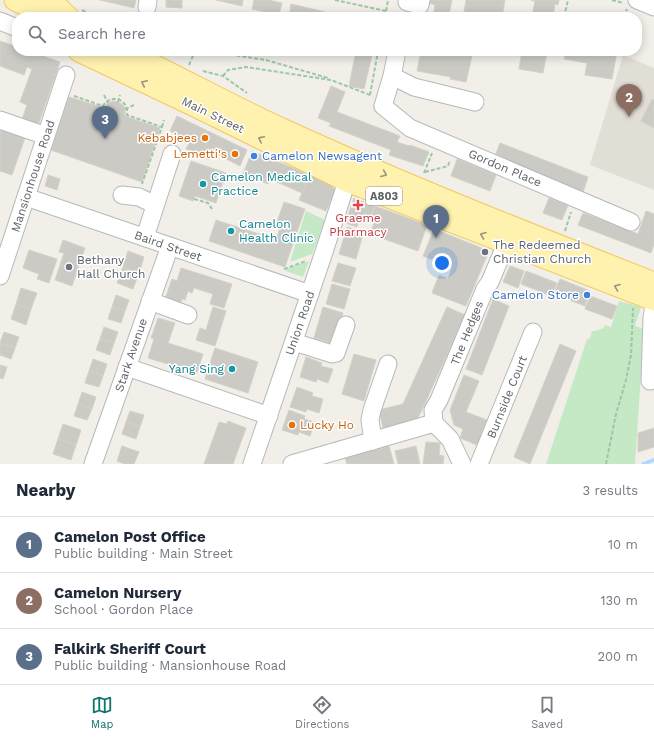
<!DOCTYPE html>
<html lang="en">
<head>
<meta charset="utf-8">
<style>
	:root { --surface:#fff; --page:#f6f6f7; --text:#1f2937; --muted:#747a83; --line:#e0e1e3; --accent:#0f766e }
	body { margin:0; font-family:"Work Sans",sans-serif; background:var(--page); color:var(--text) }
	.you { position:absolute; left:442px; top:263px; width:14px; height:14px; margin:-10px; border:3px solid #fff; border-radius:50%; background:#1a73e8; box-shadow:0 0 0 6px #1a73e833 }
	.badge { display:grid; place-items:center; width:26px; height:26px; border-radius:50%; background:var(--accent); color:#fff; font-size:13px; font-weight:700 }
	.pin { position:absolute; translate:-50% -33px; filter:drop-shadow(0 1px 2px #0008) }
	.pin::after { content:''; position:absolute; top:21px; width:14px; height:12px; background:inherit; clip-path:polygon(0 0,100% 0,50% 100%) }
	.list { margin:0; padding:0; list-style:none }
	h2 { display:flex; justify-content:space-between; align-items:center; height:52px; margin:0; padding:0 16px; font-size:17px }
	h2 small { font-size:13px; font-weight:400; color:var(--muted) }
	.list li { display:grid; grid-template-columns:26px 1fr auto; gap:12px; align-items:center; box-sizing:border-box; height:56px; padding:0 16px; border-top:1px solid var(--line) }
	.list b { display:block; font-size:15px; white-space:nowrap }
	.list p { margin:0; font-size:13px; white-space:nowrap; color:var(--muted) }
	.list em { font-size:13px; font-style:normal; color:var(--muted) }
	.icon { flex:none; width:22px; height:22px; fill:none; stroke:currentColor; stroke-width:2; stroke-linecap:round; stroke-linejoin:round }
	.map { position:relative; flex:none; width:654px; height:464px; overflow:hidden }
	.search { position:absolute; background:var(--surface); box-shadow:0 2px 10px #0003; left:12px; right:12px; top:12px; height:44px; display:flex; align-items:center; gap:10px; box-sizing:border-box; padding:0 14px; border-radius:16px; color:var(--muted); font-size:15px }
	.sheet { height:220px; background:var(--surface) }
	nav { display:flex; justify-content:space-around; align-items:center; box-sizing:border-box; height:56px; border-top:1px solid var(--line); background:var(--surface); font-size:11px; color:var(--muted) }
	nav a { display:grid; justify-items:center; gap:2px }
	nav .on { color:var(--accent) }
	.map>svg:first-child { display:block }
	.education { fill:#e1ded6 }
	.green { fill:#c5e8c5 }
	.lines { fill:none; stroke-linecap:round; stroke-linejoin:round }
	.stream { stroke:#aadaff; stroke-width:3.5 }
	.building { fill:#cccac5; stroke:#d6d1c6 }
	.minor-casing { stroke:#b5b8bc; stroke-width:19 }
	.major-casing { stroke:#f2c960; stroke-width:23 }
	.path { stroke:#9cc7a9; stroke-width:2; stroke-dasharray:4 2; stroke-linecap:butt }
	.minor { stroke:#fff; stroke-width:17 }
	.major { stroke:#fff2af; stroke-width:21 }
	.oneway { stroke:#979581 }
	.food-dot { fill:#e8710a; stroke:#fff; stroke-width:1.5 }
	.shop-dot { fill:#3f7fe0; stroke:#fff; stroke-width:1.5 }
	.culture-dot { fill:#0f9aa8; stroke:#fff; stroke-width:1.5 }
	.health-dot { fill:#e0444e; stroke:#fff; stroke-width:1.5 }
	.worship-dot { fill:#6b7280; stroke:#fff; stroke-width:1.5 }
	.labels { text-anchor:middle; stroke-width:3; stroke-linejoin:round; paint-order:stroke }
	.shield { fill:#fff; stroke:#8f9295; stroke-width:1 }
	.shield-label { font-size:11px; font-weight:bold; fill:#5f6368 }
	.street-label { font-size:12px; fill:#5f6368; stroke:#fff }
	.food-label { font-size:12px; fill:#c56008; stroke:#fff; text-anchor:end }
	.shop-label { font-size:12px; fill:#366cbe; stroke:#fff; text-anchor:start }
	.culture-label { font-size:12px; fill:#0d838f; stroke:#fff; text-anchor:start }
	.health-label { font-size:12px; fill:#be3a42; stroke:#fff }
	.worship-label { font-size:12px; fill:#5b616d; stroke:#fff; text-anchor:start }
</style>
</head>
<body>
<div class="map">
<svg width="654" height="464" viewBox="0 0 654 464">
	<rect width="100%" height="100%" fill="#f1efe8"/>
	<!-- education -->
	<polygon class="education" points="623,55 654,68 654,190 590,165"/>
	<!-- green -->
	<g class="green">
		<polygon points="306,211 325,220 312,254 290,262"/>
		<polygon points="309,261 303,277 286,271 286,269"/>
		<polygon points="619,301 641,307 635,326 644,329 635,464 546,464 587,339 589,340 592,331 595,331 604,328 604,325 611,327"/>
	</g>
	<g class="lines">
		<!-- stream -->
		<polyline class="stream" points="643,464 654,460"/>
	</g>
	<!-- building -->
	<g class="building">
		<polygon points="100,0 136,0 134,8"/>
		<polygon points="166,0 182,0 182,8 166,7"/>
		<polygon points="216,0 243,0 242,6"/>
		<polygon points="254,0 268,0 282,3 279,15 252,9"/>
		<polygon points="427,0 452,0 449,14 463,17 433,17 435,5 426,2"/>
		<polygon points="466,0 505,0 502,17 463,17"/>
		<polygon points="531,0 559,0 558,5 555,4 553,17 532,17 535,1"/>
		<polygon points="291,4 347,17 289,17"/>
		<rect x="167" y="14" width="17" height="3"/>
		<polygon points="0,41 17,47 17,51 29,51 60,62 36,131 20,125 27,105 20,102 32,69 27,67 24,75 0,66"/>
		<polygon points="356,51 373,51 364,89 349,86"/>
		<polygon points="421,51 456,51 472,56 466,82 450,79 451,77 417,71"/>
		<polygon points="522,51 547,51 543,73 519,69"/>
		<polygon points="566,51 617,51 612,79 585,75 587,63 564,59"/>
		<polygon points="331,86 345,92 337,112 400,136 397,142 409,146 410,145 429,152 423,166 389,155 391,150 329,126 331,123 318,118"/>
		<polygon points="69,97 105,108 108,103 113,101 118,102 123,105 125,109 125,116 160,128 142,182 51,150"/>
		<polygon points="652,99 654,100 654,128 641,121"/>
		<polygon points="177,116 247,150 240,166 213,152 209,160 186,149 190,141 170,131"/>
		<polygon points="0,123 27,132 12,175 0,171"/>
		<polygon points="500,143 588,177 582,195 493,161"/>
		<polygon points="252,151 310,175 302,193 270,179 268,184 243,174"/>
		<polygon points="457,159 496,175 490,191 451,176"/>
		<polygon points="191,161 226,173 216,203 195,196 193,201 179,196"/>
		<polygon points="48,175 60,179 57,190 45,186"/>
		<polygon points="310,175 331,183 335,191 326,211 299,200"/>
		<polygon points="354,198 374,206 370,219 361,215 357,227 345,223"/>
		<polygon points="549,198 568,205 562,220 543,213"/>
		<polygon points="284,202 305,209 285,267 209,241 216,220 271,238 272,236 277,238 280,227 276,225"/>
		<polygon points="375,206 427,225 418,251 370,234 374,223 370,222"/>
		<polygon points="646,211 654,214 654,244 651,253 578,225 583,213 638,234"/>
		<polygon points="347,227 364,231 356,259 339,254"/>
		<polygon points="434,229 489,251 466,306 432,293 439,275 448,279 452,267 423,256"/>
		<polygon points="63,240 85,248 72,286 55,280 64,253 59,252"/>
		<polygon points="29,250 57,259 49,283 37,279 39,274 23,268"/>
		<polygon points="128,251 144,257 139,273 123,267"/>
		<polygon points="338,263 356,268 350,286 332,281"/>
		<polygon points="510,266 524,271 518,288 503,282"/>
		<polygon points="123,267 139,273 133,289 117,283"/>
		<polygon points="181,268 232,284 224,308 210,304 213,294 194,288 192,293 188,291 185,300 182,299 180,304 165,299 172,279 177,281"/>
		<polygon points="526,271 557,283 552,296 521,284"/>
		<polygon points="560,279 590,291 585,306 554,294"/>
		<polygon points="332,284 350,289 344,309 326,304"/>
		<polygon points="21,288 37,293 31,309 16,304"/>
		<polygon points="116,295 129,300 125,311 112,307"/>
		<polygon points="590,296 617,306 612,319 585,309"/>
		<polygon points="493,299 509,306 482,375 466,369"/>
		<polygon points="16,304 31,309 26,325 11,319"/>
		<polygon points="112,307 125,311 121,323 108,319"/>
		<polygon points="213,307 226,311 215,346 196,340 200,328 206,330"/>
		<polygon points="323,307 343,313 334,344 314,338"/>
		<polygon points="447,307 465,315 421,412 417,419 383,428 379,410 403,404"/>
		<polygon points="158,318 175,323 168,343 203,354 197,373 148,358 154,339 151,338"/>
		<polygon points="104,327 118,332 114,343 100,339"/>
		<polygon points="4,332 19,337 15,348 0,343"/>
		<polygon points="100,339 114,343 110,355 96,350"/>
		<polygon points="0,343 15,348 11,359 0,355"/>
		<polygon points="560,344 576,351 530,464 514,457"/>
		<polygon points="215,348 258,362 248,393 205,379"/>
		<polygon points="354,354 376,360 364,401 342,394"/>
		<polygon points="306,357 322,363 321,366 333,369 328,383 317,379 316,382 300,377"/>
		<polygon points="93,359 107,364 103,376 89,371"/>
		<polygon points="0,365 7,367 3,379 0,378"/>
		<polygon points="89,371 103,376 99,387 85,383"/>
		<polygon points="464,375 479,381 466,412 487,420 477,445 460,438 463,429 454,425 450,410"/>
		<polygon points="297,387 313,393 312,396 323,399 319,413 307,409 306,412 290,407"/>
		<polygon points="82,392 96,397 92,409 78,404"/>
		<polygon points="78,404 92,409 87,420 74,416"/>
		<polygon points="289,410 305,416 304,419 315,422 310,436 299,432 298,435 282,430"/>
		<polygon points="130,411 144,415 140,427 126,422"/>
		<polygon points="228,421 246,428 233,464 204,464 219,422 227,424"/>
		<polygon points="126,422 140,427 136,439 122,434"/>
		<polygon points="63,424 81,430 76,445 58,439"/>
		<polygon points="654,428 654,447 638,452 638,433"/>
		<polygon points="58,439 76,445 71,460 53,454"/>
		<polygon points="426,442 440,443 439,455 444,456 443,464 423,464"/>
		<polygon points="122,446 139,452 134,464 125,464 117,461"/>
		<polygon points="389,446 394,464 347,464 345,457"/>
		<polygon points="416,446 420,464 398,464 395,451"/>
	</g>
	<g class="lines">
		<defs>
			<g id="minor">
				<polyline points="637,0 654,7"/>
				<polyline points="407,2 420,5 421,0"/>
				<polyline points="147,7 148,0"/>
				<polyline points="0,21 17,28"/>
				<polyline points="397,51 392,76 383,106 410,128 631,222"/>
				<polyline points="392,76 414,87 475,102"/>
				<polyline points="0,120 46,136"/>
				<polyline points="122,195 139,197 155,205"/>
				<polyline points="26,197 310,294"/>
				<polyline points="145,237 172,154"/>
				<polyline points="0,276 66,75"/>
				<polyline points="150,301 188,315"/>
				<polyline points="294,342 332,354 336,353 346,325"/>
				<polyline points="127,367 269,416"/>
				<polyline points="650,381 652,317 654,307"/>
				<polyline points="434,423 433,410 439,400 485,289 490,282 506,244"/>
				<polyline points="373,441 370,420 372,410 388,364"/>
				<polyline points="93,464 170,246"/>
				<polyline points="252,464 323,255 347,181"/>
				<polyline points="292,464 434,423 450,439 462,464"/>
				<polyline points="479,464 533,332"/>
			</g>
			<g id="major">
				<polyline points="15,0 36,10 43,17"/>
				<polyline points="50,0 68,17"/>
				<polyline points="79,51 191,104 347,181 654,300"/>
				<path d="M124,51C178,76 229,105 282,129C404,185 529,234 654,283"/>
			</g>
		</defs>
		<!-- minor casing -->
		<use href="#minor" class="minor-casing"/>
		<!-- major casing -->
		<use href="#major" class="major-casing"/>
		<!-- path -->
		<g class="path">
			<polyline points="335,0 386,11"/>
			<polyline points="612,0 623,3"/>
			<polyline points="82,10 95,17"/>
			<polyline points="385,17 388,0"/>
			<polyline points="564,17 568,0"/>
			<polyline points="624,17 627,9"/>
			<polyline points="219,51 227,54 266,60 328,78"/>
			<polyline points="189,65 195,51"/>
			<polyline points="203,71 223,76 247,93"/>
			<polyline points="223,76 228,70 246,67 331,80 370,95"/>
			<polyline points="104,95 108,103"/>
			<polyline points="370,95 378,51"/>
			<path d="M74,96L103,106C111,93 129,99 127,115L162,127L142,184"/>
			<polyline points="118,102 120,95"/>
			<polyline points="125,109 134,105"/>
			<polyline points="162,127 164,120"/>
			<polyline points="425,172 448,166 450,160"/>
			<polyline points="424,173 432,153"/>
			<polyline points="194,199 208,203 212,209"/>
			<polyline points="565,231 571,212"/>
			<polyline points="284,269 306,261"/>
			<polyline points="606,464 616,414 626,380 631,355 633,308"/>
		</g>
		<!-- minor -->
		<use href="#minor" class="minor"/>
		<!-- major -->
		<use href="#major" class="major"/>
	</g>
	<!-- one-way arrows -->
	<defs><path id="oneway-chevron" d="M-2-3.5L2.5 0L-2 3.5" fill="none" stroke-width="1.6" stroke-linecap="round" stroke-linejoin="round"/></defs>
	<g class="oneway">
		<use href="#oneway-chevron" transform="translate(144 83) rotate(-155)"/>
		<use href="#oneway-chevron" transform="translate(261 139) rotate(-154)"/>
		<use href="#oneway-chevron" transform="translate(384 174) rotate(23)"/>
		<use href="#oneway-chevron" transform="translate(483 235) rotate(-159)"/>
		<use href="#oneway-chevron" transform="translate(617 287) rotate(-159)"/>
	</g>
	<!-- markers -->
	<g class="food-dot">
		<circle cx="205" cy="138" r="4"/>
		<circle cx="235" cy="154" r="4"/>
		<circle cx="292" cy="425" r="4"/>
	</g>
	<g class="shop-dot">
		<circle cx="254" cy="156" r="4"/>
		<circle cx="587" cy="295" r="4"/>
	</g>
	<g class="culture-dot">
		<circle cx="203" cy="184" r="4"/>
		<circle cx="231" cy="231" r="4"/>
		<circle cx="232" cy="369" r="4"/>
	</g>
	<path class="health-dot" d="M356 199h4v4h4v4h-4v4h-4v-4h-4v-4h4z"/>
	<g class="worship-dot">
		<circle cx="485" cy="252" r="4"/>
		<circle cx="69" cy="267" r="4"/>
	</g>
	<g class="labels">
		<!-- shield labels -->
		<rect class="shield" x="366" y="187" width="36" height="18" rx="3"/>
		<g class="shield-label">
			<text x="384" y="200">A803</text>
		</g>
		<!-- street labels -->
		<g class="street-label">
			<text transform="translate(213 115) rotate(26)" y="4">Main Street</text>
			<text transform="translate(505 168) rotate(23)" y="4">Gordon Place</text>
			<text transform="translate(33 176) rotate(-72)" y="4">Mansionhouse Road</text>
			<text transform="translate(168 246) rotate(19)" y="4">Baird Street</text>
			<text transform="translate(300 323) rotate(-71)" y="4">Union Road</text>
			<text transform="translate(467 333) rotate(-68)" y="4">The Hedges</text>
			<text transform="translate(131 355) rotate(-71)" y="4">Stark Avenue</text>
			<text transform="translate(507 397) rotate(-68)" y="4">Burnside Court</text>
		</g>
		<!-- food labels -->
		<g class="food-label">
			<text x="197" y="142">Kebabjees</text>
			<text x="227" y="158">Lemetti's</text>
			<text x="300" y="429" text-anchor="start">Lucky Ho</text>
		</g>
		<!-- shop labels -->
		<g class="shop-label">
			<text x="262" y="160">Camelon Newsagent</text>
			<text x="579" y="299" text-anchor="end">Camelon Store</text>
		</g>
		<!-- culture labels -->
		<g class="culture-label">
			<text x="211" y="181">Camelon Medical<tspan x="211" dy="14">Practice</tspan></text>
			<text x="239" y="228">Camelon<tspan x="239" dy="14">Health Clinic</tspan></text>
			<text x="224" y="373" text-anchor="end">Yang Sing</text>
		</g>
		<!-- health labels -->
		<g class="health-label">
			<text x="358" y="222">Graeme<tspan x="358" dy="14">Pharmacy</tspan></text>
		</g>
		<!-- worship labels -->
		<g class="worship-label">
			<text x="493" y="249">The Redeemed<tspan x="493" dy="14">Christian Church</tspan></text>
			<text x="77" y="264">Bethany<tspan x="77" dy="14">Hall Church</tspan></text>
		</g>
	</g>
</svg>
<div class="you"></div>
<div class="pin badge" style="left:436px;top:238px;background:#5c6f8a">1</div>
<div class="pin badge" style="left:629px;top:117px;background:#8d6e63">2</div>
<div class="pin badge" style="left:105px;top:139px;background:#5c6f8a">3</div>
<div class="search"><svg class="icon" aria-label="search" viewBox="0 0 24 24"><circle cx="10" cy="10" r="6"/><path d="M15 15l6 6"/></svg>Search here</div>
</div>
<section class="sheet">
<h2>Nearby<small>3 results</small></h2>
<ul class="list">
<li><span class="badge" style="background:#5c6f8a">1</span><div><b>Camelon Post Office</b><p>Public building · Main Street</p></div><em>10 m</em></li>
<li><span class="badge" style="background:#8d6e63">2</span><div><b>Camelon Nursery</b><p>School · Gordon Place</p></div><em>130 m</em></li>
<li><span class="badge" style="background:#5c6f8a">3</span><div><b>Falkirk Sheriff Court</b><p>Public building · Mansionhouse Road</p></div><em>200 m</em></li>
</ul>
</section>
<nav>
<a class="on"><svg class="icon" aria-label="map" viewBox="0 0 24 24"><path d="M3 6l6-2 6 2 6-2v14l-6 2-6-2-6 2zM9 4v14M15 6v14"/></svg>Map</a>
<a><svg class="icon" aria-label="directions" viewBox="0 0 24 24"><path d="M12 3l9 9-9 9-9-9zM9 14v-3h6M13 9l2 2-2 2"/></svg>Directions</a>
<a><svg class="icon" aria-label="saved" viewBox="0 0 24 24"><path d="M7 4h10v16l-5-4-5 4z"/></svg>Saved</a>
</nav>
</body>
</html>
